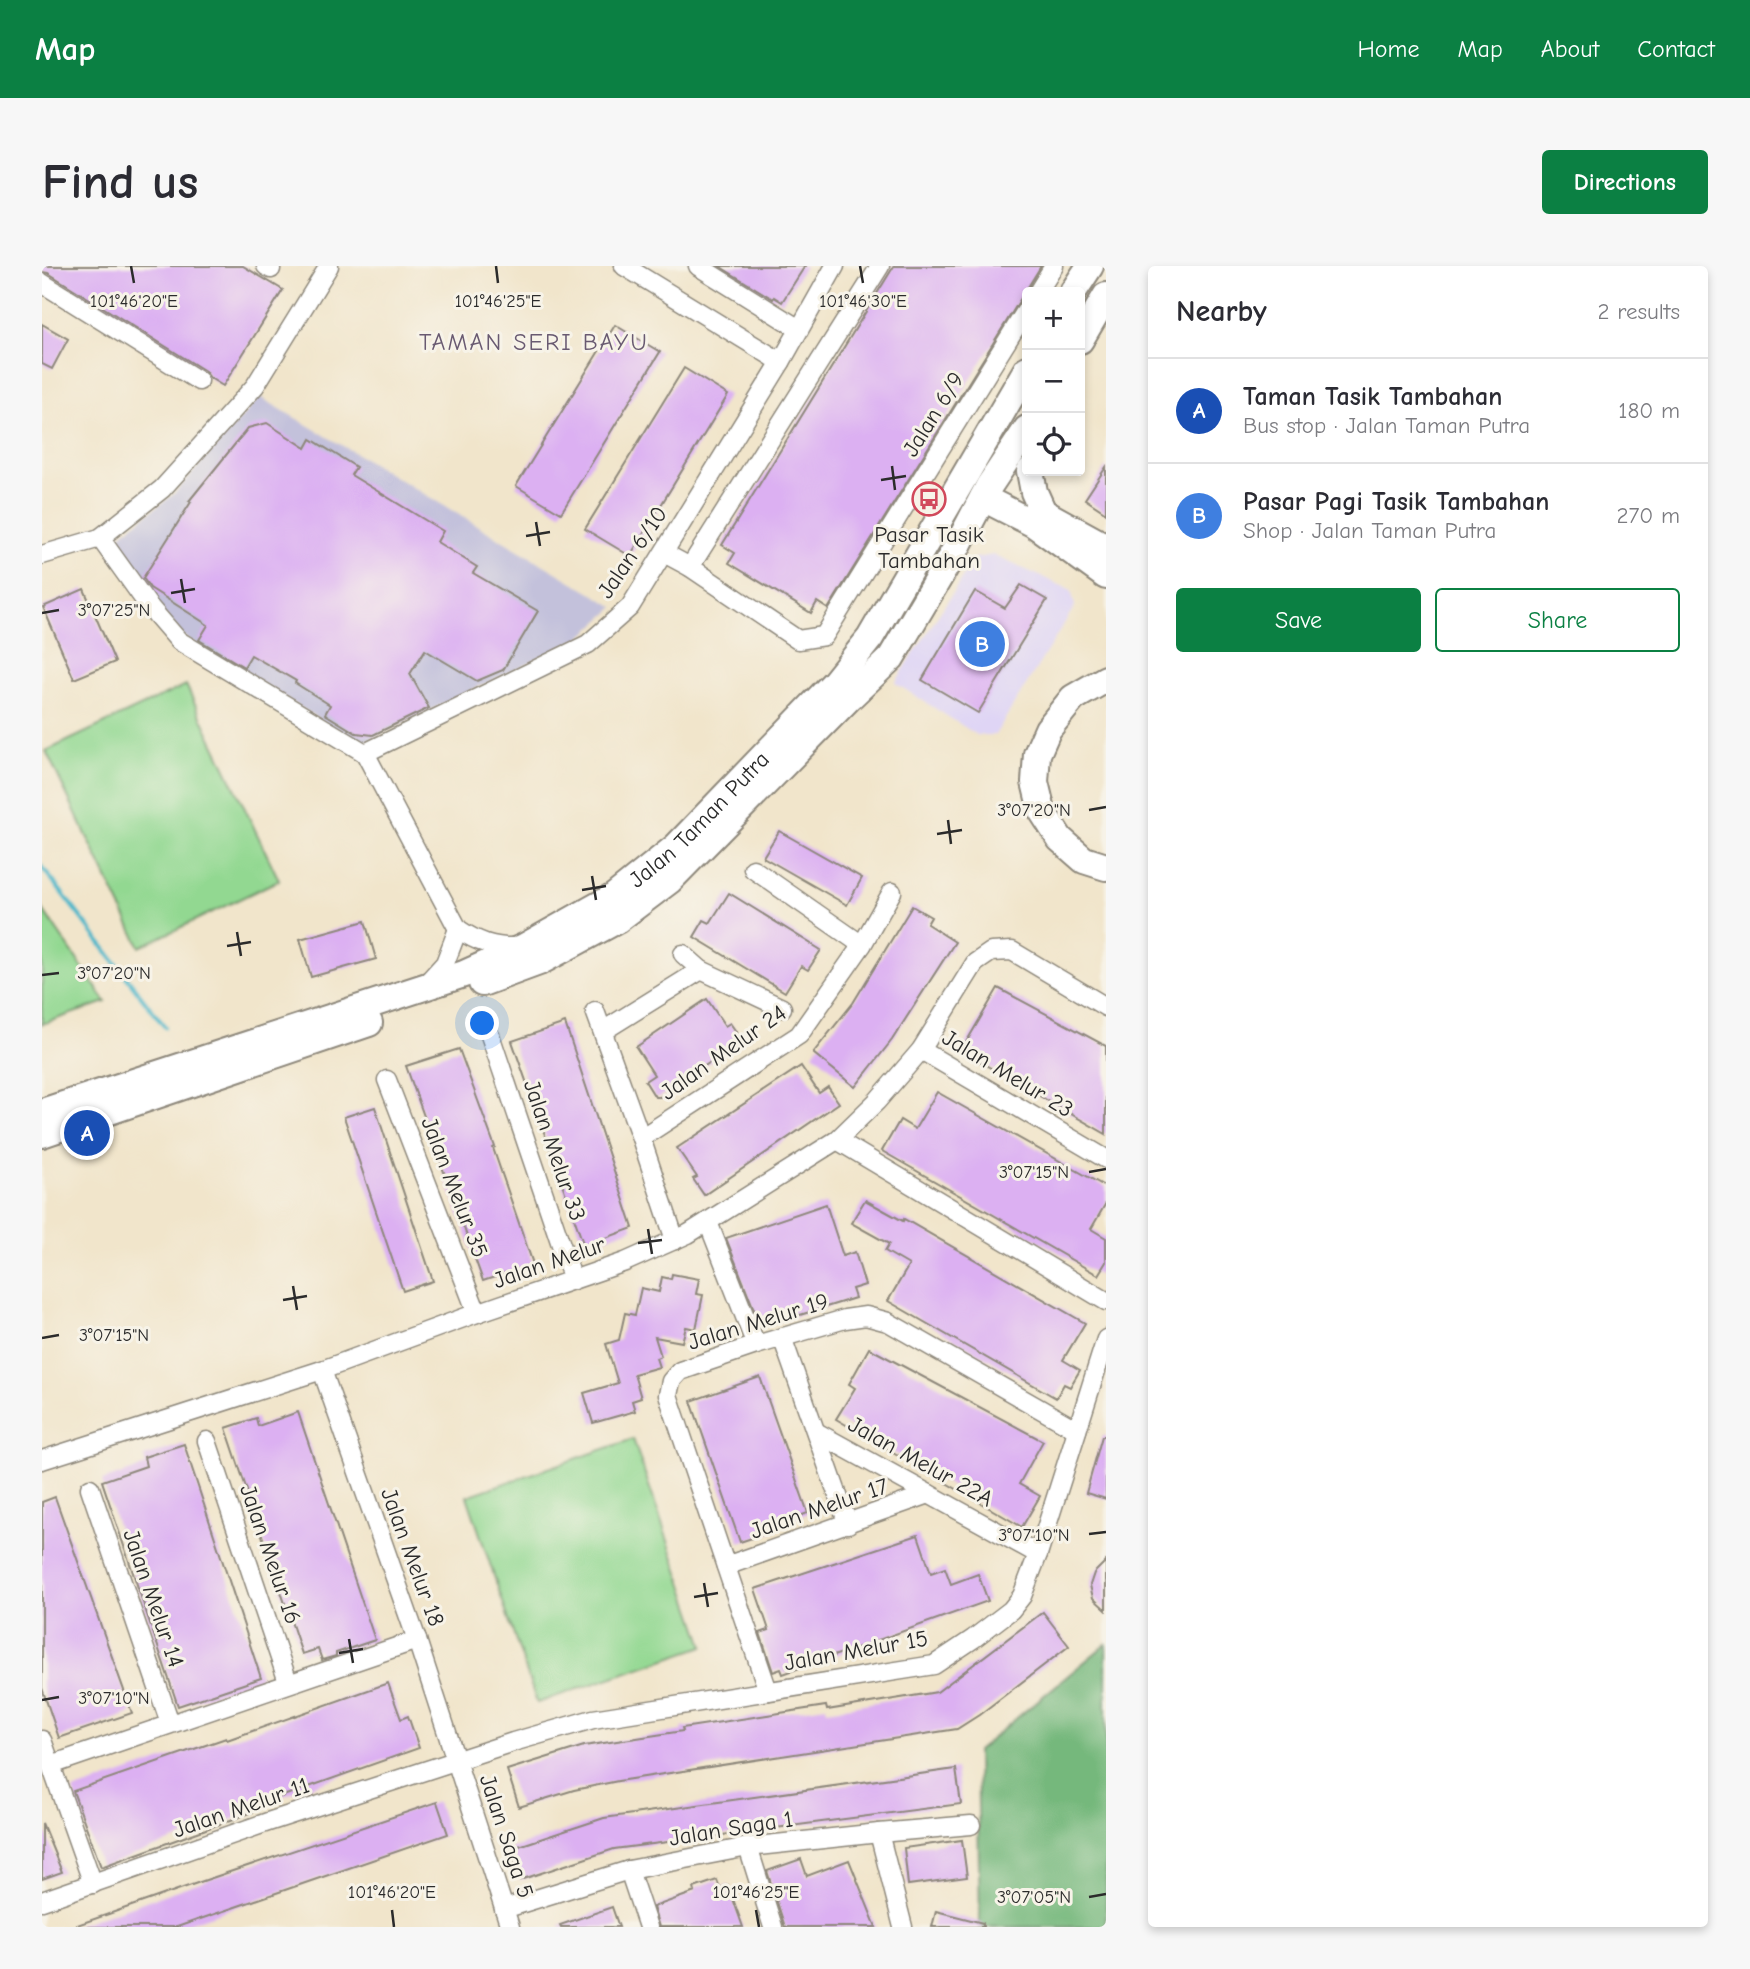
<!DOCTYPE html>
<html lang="en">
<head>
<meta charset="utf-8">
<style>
	:root { --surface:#fff; --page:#f7f7f7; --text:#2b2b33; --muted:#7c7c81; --line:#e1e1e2; --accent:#0b8043 }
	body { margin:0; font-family:"Comic Neue",sans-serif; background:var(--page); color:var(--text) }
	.controls { position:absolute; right:21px; top:21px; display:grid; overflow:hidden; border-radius:7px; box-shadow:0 4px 10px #0003 }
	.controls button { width:63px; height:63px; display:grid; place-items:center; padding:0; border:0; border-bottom:2px solid var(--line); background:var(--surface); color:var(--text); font:35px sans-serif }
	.you { position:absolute; left:441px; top:758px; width:24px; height:24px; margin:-18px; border:5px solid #fff; border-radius:50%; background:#1a73e8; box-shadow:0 0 0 10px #1a73e833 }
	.badge { display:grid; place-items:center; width:46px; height:46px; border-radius:50%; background:var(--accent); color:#fff; font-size:23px; font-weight:700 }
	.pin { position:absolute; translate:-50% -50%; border:4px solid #fff; box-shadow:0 2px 7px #0006 }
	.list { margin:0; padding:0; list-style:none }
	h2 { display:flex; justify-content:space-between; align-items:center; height:91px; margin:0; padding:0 28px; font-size:30px }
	h2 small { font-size:23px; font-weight:400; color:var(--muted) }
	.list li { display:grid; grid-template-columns:46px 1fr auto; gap:21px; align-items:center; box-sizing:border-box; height:105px; padding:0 28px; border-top:2px solid var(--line) }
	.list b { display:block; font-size:26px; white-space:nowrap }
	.list p { margin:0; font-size:23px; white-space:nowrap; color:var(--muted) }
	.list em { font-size:23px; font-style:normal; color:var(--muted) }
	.actions { display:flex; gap:14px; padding:21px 28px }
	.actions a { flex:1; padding:16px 0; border:2px solid var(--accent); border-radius:7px; text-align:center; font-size:24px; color:var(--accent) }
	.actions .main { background:var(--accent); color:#fff }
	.icon { flex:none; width:38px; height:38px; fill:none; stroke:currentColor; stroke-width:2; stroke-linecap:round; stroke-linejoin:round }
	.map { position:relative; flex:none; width:1064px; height:1661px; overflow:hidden; border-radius:7px }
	header { display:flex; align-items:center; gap:42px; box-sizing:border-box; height:98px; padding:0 35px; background:var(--accent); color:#fff }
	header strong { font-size:33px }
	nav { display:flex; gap:38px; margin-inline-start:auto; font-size:24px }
	.intro { display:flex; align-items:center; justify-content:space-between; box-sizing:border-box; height:168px; padding:0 42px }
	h1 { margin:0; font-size:49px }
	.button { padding:18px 32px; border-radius:7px; background:var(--accent); color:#fff; font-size:24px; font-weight:700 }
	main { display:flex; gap:42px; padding:0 42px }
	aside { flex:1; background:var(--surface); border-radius:7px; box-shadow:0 4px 10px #0003 }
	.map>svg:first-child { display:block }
	.built { fill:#dfd5f5 }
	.industrial { fill:#c3c1db }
	.green { fill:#92d891; stroke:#5e825e; stroke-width:2 }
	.forest { fill:#75b87b; stroke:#507253; stroke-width:2 }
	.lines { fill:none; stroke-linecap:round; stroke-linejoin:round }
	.stream { stroke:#4db8ca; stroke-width:4.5 }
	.building { fill:#dcb0f2 }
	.street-casing { stroke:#8e887b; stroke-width:21 }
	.secondary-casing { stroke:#8e887b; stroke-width:30 }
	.street { stroke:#fff; stroke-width:18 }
	.secondary { stroke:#fff; stroke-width:26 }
	.ticks { fill:none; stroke:#2b2b2b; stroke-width:2.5 }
	.labels { text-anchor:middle; stroke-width:6; stroke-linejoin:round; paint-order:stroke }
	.street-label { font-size:23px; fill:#2b2b2b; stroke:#f7f3e8 }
	.poi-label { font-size:23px; fill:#2b2b2b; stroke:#f7f3e8 }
	.neighbourhood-label { font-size:24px; letter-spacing:2px; fill:#695a71; stroke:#f7f3e8 }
	.ticks-label { font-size:18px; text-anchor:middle; fill:#2b2b2b; stroke:#f7f3e8; stroke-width:6; stroke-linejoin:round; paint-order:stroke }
</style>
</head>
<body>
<header>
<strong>Map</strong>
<nav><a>Home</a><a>Map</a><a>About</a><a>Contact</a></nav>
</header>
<div class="intro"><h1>Find us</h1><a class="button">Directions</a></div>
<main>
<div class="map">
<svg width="1064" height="1661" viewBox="0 0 1064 1661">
	<rect width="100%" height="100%" fill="#f7f3e8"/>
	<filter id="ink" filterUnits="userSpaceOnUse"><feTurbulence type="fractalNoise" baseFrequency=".0143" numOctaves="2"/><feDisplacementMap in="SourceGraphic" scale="14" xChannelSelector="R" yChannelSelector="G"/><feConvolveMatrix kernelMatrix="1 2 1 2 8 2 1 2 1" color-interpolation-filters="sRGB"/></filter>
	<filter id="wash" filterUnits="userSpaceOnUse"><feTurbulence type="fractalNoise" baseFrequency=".00686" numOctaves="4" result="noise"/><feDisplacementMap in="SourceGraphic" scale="28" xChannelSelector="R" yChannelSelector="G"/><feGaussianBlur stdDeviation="1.57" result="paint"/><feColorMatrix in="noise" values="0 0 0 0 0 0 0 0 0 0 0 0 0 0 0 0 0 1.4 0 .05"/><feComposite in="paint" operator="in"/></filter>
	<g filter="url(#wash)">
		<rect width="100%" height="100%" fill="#f1e5cb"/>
		<!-- built -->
		<polygon class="built" points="951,289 1029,324 1033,340 953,469 935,469 853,417 933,292"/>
		<!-- industrial -->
		<polygon class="industrial" points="218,131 573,341 538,372 318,478 141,370 108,333 69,276 132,228"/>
		<!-- green -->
		<g class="green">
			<polygon points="144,419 237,614 98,681 4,485"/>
			<polygon points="0,642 64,736 0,758"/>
			<polygon points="591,1173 662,1380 495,1437 425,1230"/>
		</g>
		<!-- forest -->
		<polygon class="forest" points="1064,1378 1064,1661 938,1661 935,1485"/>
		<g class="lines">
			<!-- stream -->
			<polyline class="stream" points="0,601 123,761"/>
		</g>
		<g id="blocks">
			<!-- building -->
			<g class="building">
				<polygon points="0,0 201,0 241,24 181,120 168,112 163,105 6,7 0,6"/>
				<polygon points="677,0 763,0 740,36 732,31 731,33"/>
				<polygon points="852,0 999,0 786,343 775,336 769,347 687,297 693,287 680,279"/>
				<polygon points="0,58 26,73 10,103 0,98"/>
				<polygon points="573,59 618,86 519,247 474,220"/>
				<polygon points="642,102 686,129 588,290 543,263"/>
				<polygon points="225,157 264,182 269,173 314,201 309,209 401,265 395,276 435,301 431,307 496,345 461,404 435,415 383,384 368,408 387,442 331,469 314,467 283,448 288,439 253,417 254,415 209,389 202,401 157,374 166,359 108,322 101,312 149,236 147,235 206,162"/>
				<polygon points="1064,201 1064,247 1043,233"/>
				<polygon points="979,319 1005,334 936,447 880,414 933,325 963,342"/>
				<polygon points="42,323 73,396 32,413 1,341"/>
				<polygon points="737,565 820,612 805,639 721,591"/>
				<polygon points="687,627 779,684 766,704 759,700 743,726 652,671 662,654 668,657"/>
				<polygon points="870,640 889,651 885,658 913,676 850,774 813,821 771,787 811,737"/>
				<polygon points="323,655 334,693 269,711 258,673"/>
				<polygon points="956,722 1064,780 1064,868 919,785"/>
				<polygon points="665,733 683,760 688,757 700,774 618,831 613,831 603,815 612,809 594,781"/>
				<polygon points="523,757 591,962 542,980 470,775"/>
				<polygon points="417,783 453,881 451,882 491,998 441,1015 364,800"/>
				<polygon points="759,800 777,827 786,821 797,837 662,929 651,913 655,911 635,882"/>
				<polygon points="895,826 1064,921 1064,937 1049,963 1064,972 1064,996 1056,1009 840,885 858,854 873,863"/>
				<polygon points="333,841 391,1015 361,1025 302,851"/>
				<polygon points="823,934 861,955 862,953 1043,1057 1021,1094 1038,1104 1028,1121 1022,1118 1014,1132 846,1035 867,999 843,985 847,978 809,957"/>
				<polygon points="784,938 801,990 813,986 823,1019 810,1023 813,1032 719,1061 684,972"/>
				<polygon points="630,1008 657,1013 654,1028 661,1029 654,1063 644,1061 640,1076 613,1071 619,1090 614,1092 617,1101 592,1108 599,1132 590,1135 593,1145 551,1157 542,1127 576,1117 564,1078 577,1074 583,1047 593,1049 599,1022 617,1026 620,1011 629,1013"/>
				<polygon points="827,1082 1001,1175 977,1218 998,1230 980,1261 794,1153 813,1122 807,1118"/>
				<polygon points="718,1111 766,1247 732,1259 734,1264 698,1276 649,1135"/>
				<polygon points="256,1146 333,1374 294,1387 294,1390 280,1394 276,1383 260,1388 184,1162 214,1152 216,1160"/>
				<polygon points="1060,1170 1064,1170 1064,1233 1044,1227"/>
				<polygon points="142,1178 219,1412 136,1440 60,1215 104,1200 102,1191"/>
				<polygon points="13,1231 90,1447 17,1472 0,1422 0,1236"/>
				<polygon points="876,1269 889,1307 903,1302 909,1318 936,1308 946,1335 741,1408 739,1403 731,1406 718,1367 727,1364 713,1323"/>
				<polygon points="1064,1295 1064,1344 1051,1332 1048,1319 1052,1307"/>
				<polygon points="1001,1346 1027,1380 937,1449 915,1463 576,1515 532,1524 477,1541 465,1504 542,1480 641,1465 640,1462 784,1440 785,1444 895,1426"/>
				<polygon points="346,1417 359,1453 366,1450 377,1482 210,1541 211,1546 59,1601 31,1525 184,1472 185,1474"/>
				<polygon points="914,1503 919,1538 572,1583 478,1614 468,1583 562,1552"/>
				<polygon points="395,1536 406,1568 135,1661 36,1661 35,1659 161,1615"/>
				<polygon points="0,1557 20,1606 0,1613"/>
				<polygon points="920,1574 925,1611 866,1619 862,1582"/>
				<polygon points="759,1593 765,1610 807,1594 834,1661 743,1661 725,1605"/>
				<polygon points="675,1614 678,1622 686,1619 701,1661 617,1661 611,1641 653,1626 652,1622"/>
				<polygon points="570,1641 577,1661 519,1661 518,1659"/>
				<polygon points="894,1645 941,1657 941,1661 890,1661"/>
			</g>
		</g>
	</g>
	<g filter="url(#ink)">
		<use href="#blocks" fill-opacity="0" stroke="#8e887b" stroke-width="2"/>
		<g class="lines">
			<defs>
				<g id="street">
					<polyline points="224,0 229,3"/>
					<polyline points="582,0 739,96"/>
					<polyline points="656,0 757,63"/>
					<polyline points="0,17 157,115"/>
					<polyline points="996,26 1012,0"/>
					<path d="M58,272L106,339L137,375L323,487L416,663C435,676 452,682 475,681"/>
					<polyline points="622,287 648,301 756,374 782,370 985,43"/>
					<polyline points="0,289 58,272 120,223 213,120 287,0"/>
					<polyline points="648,301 838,0"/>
					<polyline points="323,487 546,378 588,341 739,96 793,0"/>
					<polyline points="711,603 820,679"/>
					<polyline points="641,688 659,704 740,742"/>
					<polyline points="383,719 403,697 416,663"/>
					<polyline points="553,745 599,872 633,974"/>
					<polyline points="561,765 659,704"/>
					<polyline points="448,769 531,1014"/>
					<polyline points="879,784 1064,893"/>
					<polyline points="345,814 435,1047"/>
					<polyline points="599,872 757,769 820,679 850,626"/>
					<polyline points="795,874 1064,1035"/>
					<polyline points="666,956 714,1079"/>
					<polyline points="740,1071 806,1258"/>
					<polyline points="280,1104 375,1374 468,1661"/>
					<polyline points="774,1166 996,1288"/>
					<polyline points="165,1175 246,1416"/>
					<polyline points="0,1194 280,1104 435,1047 583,996 646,968 795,874 835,835 879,784 933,697 949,686 970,685 1064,741"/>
					<polyline points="48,1222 128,1457"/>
					<polyline points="684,1300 887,1228"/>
					<polyline points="726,1425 626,1129 629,1115 638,1105 714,1079 803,1053 824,1050 846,1056 1035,1164"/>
					<polyline points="0,1474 51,1618"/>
					<polyline points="9,1499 375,1374"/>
					<polyline points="837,1567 861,1661"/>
					<polyline points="706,1581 731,1661"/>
					<polyline points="587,1604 606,1661"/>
					<polyline points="0,1635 226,1556 471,1476 551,1453 892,1399 931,1373 969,1344 980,1330 996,1288 1064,1073"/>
					<polyline points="462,1643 587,1604 706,1581 837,1567 929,1559"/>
				</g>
				<g id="secondary">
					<polyline points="1031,26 1048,0"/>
					<polyline points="1038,74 1064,30"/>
					<polyline points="988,205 992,226 1001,246"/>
					<polyline points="941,232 992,258 1064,310"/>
					<polyline points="995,243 1064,281"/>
					<polyline points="1064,413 1031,432 1006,463 995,488 993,516 1000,545 1018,573 1042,594 1064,601"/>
					<polyline points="440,717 497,696 575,654 628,614 808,431 849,392 915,281 947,220 985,163"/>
					<path id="s1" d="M0,846L422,708L482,681L573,630L634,581L792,417L828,372L985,103"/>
					<polyline points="0,868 327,757"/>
				</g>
			</defs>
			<!-- street casing -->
			<use href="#street" class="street-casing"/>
			<!-- secondary casing -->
			<use href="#secondary" class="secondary-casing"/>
			<!-- street -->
			<use href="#street" class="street"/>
			<!-- secondary -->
			<use href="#secondary" class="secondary"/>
		</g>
	</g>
	<!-- ticks -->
	<path class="ticks" d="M89,0L92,17M454,0L456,17M818,0L821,17M850,200L853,224M839,214L864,210M494,256L498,280M484,270L508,266M139,313L143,337M129,327L153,323M0,347L17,344M1047,544L1064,541M906,554L909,578M895,568L920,564M550,610L554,634M540,624L564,620M195,666L199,690M185,680L209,676M0,709L17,707M1047,906L1064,903M606,963L610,988M596,977L620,974M251,1020L255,1044M241,1034L265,1030M0,1072L17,1069M1047,1268L1064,1266M662,1317L666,1341M652,1331L676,1327M307,1373L311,1397M297,1387L321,1383M0,1434L17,1431M1047,1631L1064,1628M350,1644L352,1661M714,1644L717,1661"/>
	<!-- icons -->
	<defs>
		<symbol id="bus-ring" viewBox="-11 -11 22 22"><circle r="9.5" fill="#f7f3e8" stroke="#d1495b" stroke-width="1.5"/><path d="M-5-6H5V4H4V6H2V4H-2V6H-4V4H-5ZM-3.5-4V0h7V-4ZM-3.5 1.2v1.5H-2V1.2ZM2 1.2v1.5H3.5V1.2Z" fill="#d1495b"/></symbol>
	</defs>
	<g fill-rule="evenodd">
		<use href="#bus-ring" x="868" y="214" width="38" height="38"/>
	</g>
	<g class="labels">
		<!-- street labels -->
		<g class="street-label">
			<text transform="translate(891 148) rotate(-58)" y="8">Jalan 6/9</text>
			<text transform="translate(590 286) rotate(-56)" y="8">Jalan 6/10</text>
			<text dy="8" stroke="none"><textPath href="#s1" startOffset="728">Jalan Taman Putra</textPath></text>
			<text transform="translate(681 786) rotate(-35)" y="8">Jalan Melur 24</text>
			<text transform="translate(966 807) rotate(31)" y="8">Jalan Melur 23</text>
			<text transform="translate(513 884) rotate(71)" y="8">Jalan Melur 33</text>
			<text transform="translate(413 921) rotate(69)" y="8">Jalan Melur 35</text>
			<text transform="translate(507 996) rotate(-19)" y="8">Jalan Melur</text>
			<text transform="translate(716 1055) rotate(-17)" y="8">Jalan Melur 19</text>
			<text transform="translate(879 1195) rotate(29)" y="8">Jalan Melur 22A</text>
			<text transform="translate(777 1242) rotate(-19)" y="8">Jalan Melur 17</text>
			<text transform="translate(229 1288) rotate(71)" y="8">Jalan Melur 16</text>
			<text transform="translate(371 1291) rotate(70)" y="8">Jalan Melur 18</text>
			<text transform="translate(112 1332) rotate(71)" y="8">Jalan Melur 14</text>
			<text transform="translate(814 1384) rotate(-10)" y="8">Jalan Melur 15</text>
			<text transform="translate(199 1541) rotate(-19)" y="8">Jalan Melur 11</text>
			<text transform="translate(689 1562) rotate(-9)" y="8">Jalan Saga 1</text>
			<text transform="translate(465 1570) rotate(72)" y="8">Jalan Saga 5</text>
		</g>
		<!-- poi labels -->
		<g class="poi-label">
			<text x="887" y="276">Pasar Tasik<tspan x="887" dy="26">Tambahan</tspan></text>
		</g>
		<!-- neighbourhood labels -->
		<g class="neighbourhood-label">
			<text x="492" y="84">TAMAN SERI BAYU</text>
		</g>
	</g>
	<g class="ticks-label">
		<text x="92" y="41">101°46'20"E</text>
		<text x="456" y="41">101°46'25"E</text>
		<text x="821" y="41">101°46'30"E</text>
		<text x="72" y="350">3°07'25"N</text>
		<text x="992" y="550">3°07'20"N</text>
		<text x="72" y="713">3°07'20"N</text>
		<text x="992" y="912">3°07'15"N</text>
		<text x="72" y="1075">3°07'15"N</text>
		<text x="992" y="1275">3°07'10"N</text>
		<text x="72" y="1438">3°07'10"N</text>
		<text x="350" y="1632">101°46'20"E</text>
		<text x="714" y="1632">101°46'25"E</text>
		<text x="992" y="1637">3°07'05"N</text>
	</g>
</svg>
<div class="controls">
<button>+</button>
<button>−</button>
<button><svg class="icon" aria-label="locate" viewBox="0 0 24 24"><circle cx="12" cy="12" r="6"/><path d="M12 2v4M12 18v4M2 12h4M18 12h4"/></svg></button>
</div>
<div class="you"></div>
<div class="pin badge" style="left:45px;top:867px;background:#1a4fb4">A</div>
<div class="pin badge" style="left:940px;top:378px;background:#3f7fe0">B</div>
</div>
<aside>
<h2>Nearby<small>2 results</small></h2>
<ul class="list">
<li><span class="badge" style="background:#1a4fb4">A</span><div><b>Taman Tasik Tambahan</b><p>Bus stop · Jalan Taman Putra</p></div><em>180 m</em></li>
<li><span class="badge" style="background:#3f7fe0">B</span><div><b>Pasar Pagi Tasik Tambahan</b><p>Shop · Jalan Taman Putra</p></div><em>270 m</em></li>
</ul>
<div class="actions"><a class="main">Save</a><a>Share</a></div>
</aside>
</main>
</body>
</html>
